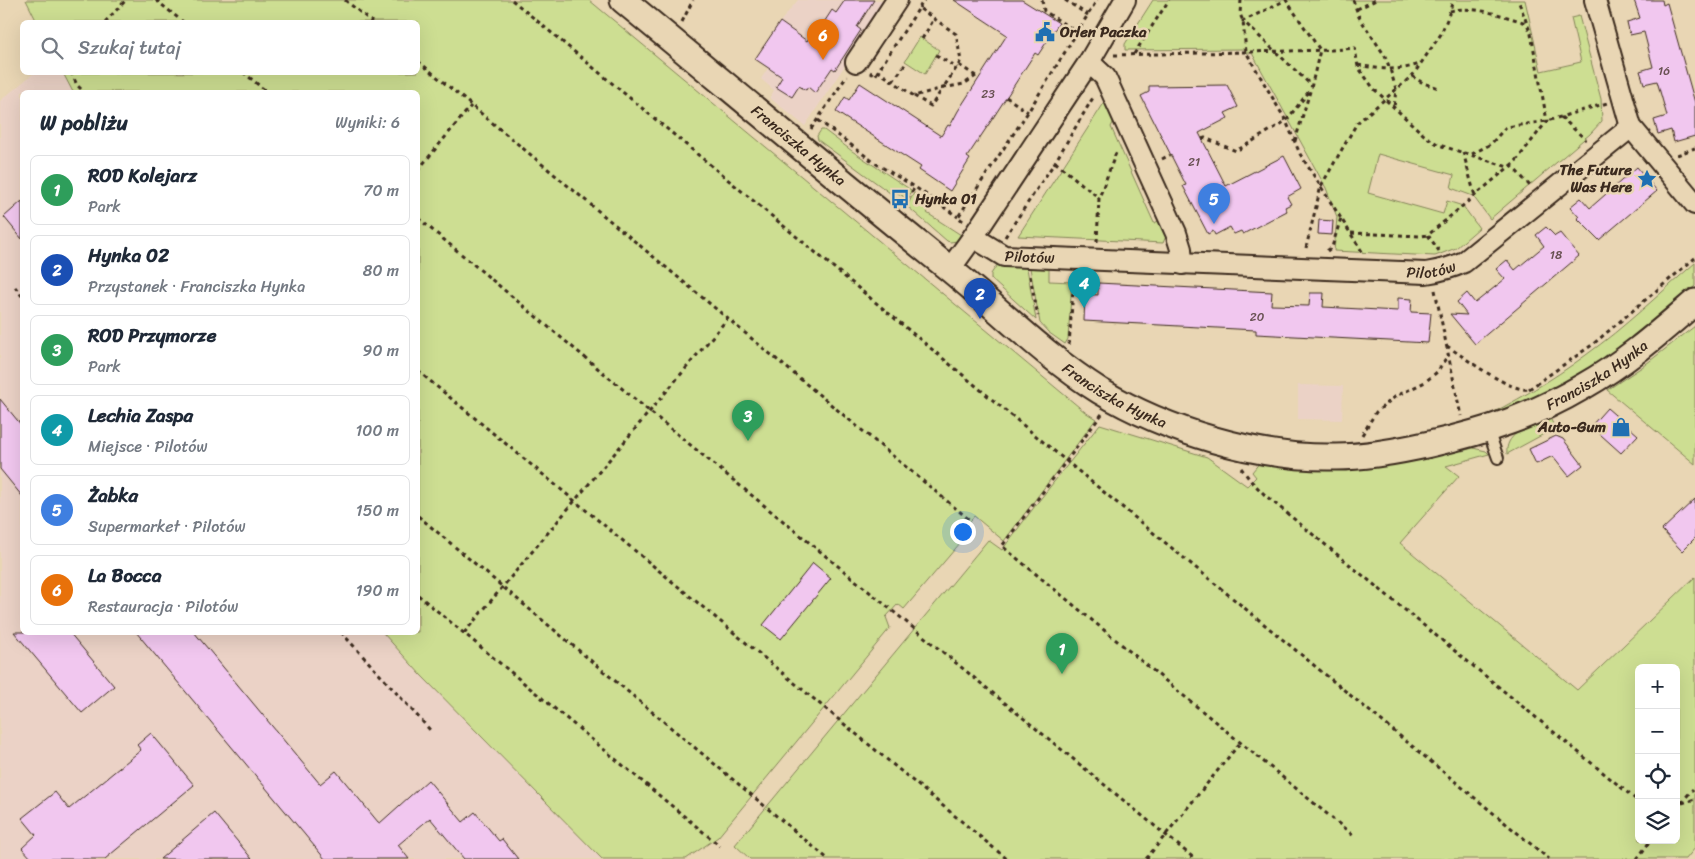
<!DOCTYPE html>
<html lang="pl">
<head>
<meta charset="utf-8">
<style>
	:root { --surface:#fff; --page:#f2f2f3; --text:#1f2937; --muted:#747a83; --line:#e0e1e3; --accent:#db2777 }
	body { margin:0; font-family:Sriracha,sans-serif; background:var(--page); color:var(--text) }
	.controls { position:absolute; right:15px; bottom:15px; display:grid; overflow:hidden; border-radius:8px; box-shadow:0 5px 20px #0002 }
	.controls button { width:45px; height:45px; display:grid; place-items:center; padding:0; border:0; border-bottom:1px solid var(--line); background:var(--surface); color:var(--text); font:25px sans-serif }
	.you { position:absolute; left:962px; top:531px; width:18px; height:18px; margin:-12px; border:4px solid #fff; border-radius:50%; background:#1a73e8; box-shadow:0 0 0 8px #1a73e833 }
	.badge { display:grid; place-items:center; width:32px; height:32px; border-radius:50%; background:var(--accent); color:#fff; font-size:16px; font-weight:700 }
	.pin { position:absolute; translate:-50% -41px; filter:drop-shadow(0 1px 2px #0008) }
	.pin::after { content:''; position:absolute; top:26px; width:18px; height:15px; background:inherit; clip-path:polygon(0 0,100% 0,50% 100%) }
	.list { margin:0; padding:0; list-style:none }
	h2 { display:flex; justify-content:space-between; align-items:center; height:65px; margin:0; padding:0 20px; font-size:21px }
	h2 small { font-size:16px; font-weight:400; color:var(--muted) }
	.list li { display:grid; grid-template-columns:32px 1fr auto; gap:15px; align-items:center; box-sizing:border-box; height:70px; margin:0 10px 10px; padding:0 10px; border:1px solid var(--line); border-radius:8px }
	.list b { display:block; font-size:19px; white-space:nowrap }
	.list p { margin:0; font-size:16px; white-space:nowrap; color:var(--muted) }
	.list em { font-size:16px; font-style:normal; color:var(--muted) }
	.icon { flex:none; width:28px; height:28px; fill:none; stroke:currentColor; stroke-width:2; stroke-linecap:round; stroke-linejoin:round }
	.map { position:relative; flex:none; width:1695px; height:859px; overflow:hidden }
	.search { position:absolute; background:var(--surface); box-shadow:0 5px 20px #0002; left:20px; top:20px; width:400px; height:55px; display:flex; align-items:center; gap:12px; box-sizing:border-box; padding:0 18px; border-radius:8px; color:var(--muted); font-size:19px }
	.panel { position:absolute; background:var(--surface); box-shadow:0 5px 20px #0002; left:20px; top:90px; width:400px; height:545px; border-radius:8px }
	.map>svg:first-child { display:block }
	.built { fill:#ebd2c6 }
	.green { fill:#cdde92; stroke:#848458; fill-rule:evenodd }
	.building { fill:#f1c7ef; stroke:#3b2a1e }
	.lines { fill:none; stroke-linecap:round; stroke-linejoin:round }
	.service-casing { stroke:#3b2a1e; stroke-width:14 }
	.minor-casing { stroke:#3b2a1e; stroke-width:24 }
	.tertiary-casing { stroke:#3b2a1e; stroke-width:29 }
	.path { stroke:#3b2a1e; stroke-width:3; stroke-dasharray:4 4; stroke-linecap:butt }
	.service { stroke:#e9d6b4; stroke-width:10 }
	.minor { stroke:#e9d6b4; stroke-width:20 }
	.tertiary { stroke:#e9d6b4; stroke-width:25 }
	.labels { text-anchor:middle; stroke-width:5; stroke-linejoin:round; paint-order:stroke }
	.number-label { font-size:12px; fill:#685152 }
	.poi-label { font-size:15px; font-weight:bold; fill:#3b2a1e; stroke:#e9d6b4; text-anchor:start }
	.street-label { font-size:15px; fill:#3b2a1e; stroke:#e9d6b4 }
</style>
</head>
<body>
<div class="map">
<svg width="1695" height="859" viewBox="0 0 1695 859">
	<rect width="100%" height="100%" fill="#e9d6b4"/>
	<filter id="ink" filterUnits="userSpaceOnUse"><feTurbulence type="fractalNoise" baseFrequency=".02" numOctaves="2"/><feDisplacementMap in="SourceGraphic" scale="10" xChannelSelector="R" yChannelSelector="G"/><feConvolveMatrix kernelMatrix="1 2 1 2 8 2 1 2 1" color-interpolation-filters="sRGB"/></filter>
	<g filter="url(#ink)">
		<!-- built -->
		<g class="built">
			<polygon points="798,0 888,0 805,126 770,98 774,90 761,79 768,68 780,22"/>
			<polygon points="34,73 63,73 73,92 22,92 22,632 383,633 421,675 602,859 0,859 0,101"/>
			<polygon points="1298,385 1343,386 1342,420 1298,419"/>
		</g>
		<!-- green -->
		<g class="green">
			<polygon points="26,0 589,0 1085,412 1096,419 1004,541 974,516 969,523 972,529 904,609 898,604 886,617 890,628 718,837 686,859 602,859 421,675 383,633 418,632 418,92 73,92 63,73 418,72 418,22 37,22"/>
			<polygon points="1153,0 1525,0 1541,71 1581,62 1571,18 1579,16 1601,99 1602,121 1590,134 1490,219 1473,196 1451,188 1454,175 1378,154 1368,193 1443,214 1447,201 1463,206 1479,228 1456,248 1435,256 1334,251 1337,217 1326,188 1252,53 1247,53 1244,49 1125,50 1125,44"/>
			<polygon points="920,37 939,50 925,74 905,61"/>
			<polygon points="1106,100 1115,119 1111,127 1154,223 1161,220 1167,234 1163,243 1018,236"/>
			<polygon points="821,130 824,130 852,151 911,190 911,192 906,198 893,190 890,193 818,140 817,136"/>
			<polygon points="914,193 933,204 927,213 961,235 958,241 950,242 947,241 907,206"/>
			<path d="M1695,263V286L1630,343L1604,361L1543,396L1474,422C1513,403 1551,381 1586,355C1625,327 1659,294 1695,263Z"/>
			<polygon points="997,265 1027,268 1036,320 991,279 991,274"/>
			<polygon points="1030,268 1049,269 1049,281 1072,282 1068,339 1065,344 1048,332 1040,323"/>
			<polygon points="1695,326 1695,464 1607,390 1642,367"/>
			<path d="M1549,416L1555,428L1507,454C1506,445 1510,438 1517,433L1516,430Z"/>
			<path d="M1100,424L1207,457L1247,486L1256,477L1252,472L1261,461L1389,465L1461,450L1462,451L1473,448L1486,451L1489,454L1446,466L1459,476L1400,543L1577,690L1695,577V848L1686,859H750L735,845L988,540L1002,550L1038,502ZM1639,668H1676V840H1639Z"/>
		</g>
		<!-- building -->
		<g class="building">
			<polygon points="845,0 874,0 857,27 861,30 835,70 832,68 815,93 808,87 806,90 799,86 792,97 776,87 782,77 755,59 780,22 807,41 816,28 819,30 832,10 836,13"/>
			<polygon points="954,0 1022,0 1059,23 1038,55 1035,53 991,121 967,157 970,159 950,191 919,170 921,167 836,112 845,97 849,100 860,83 941,136 948,125 950,126 958,111 1007,35"/>
			<polygon points="1634,0 1662,0 1663,5 1667,3 1695,103 1695,136 1674,142 1671,130 1658,134 1654,120 1667,116 1657,81 1644,84 1642,77 1640,71 1653,67 1644,32 1630,35 1627,22 1640,18"/>
			<polygon points="1227,85 1238,107 1225,113 1228,118 1199,133 1226,186 1284,156 1301,189 1287,197 1291,204 1285,207 1287,211 1243,234 1241,231 1234,234 1230,227 1215,235 1213,231 1208,234 1183,186 1186,185 1141,96 1149,92 1149,86"/>
			<polygon points="1637,167 1657,191 1599,240 1577,218 1579,217 1570,207 1581,198 1590,208"/>
			<polygon points="22,201 22,239 4,217"/>
			<polygon points="1319,220 1333,221 1332,235 1318,234"/>
			<polygon points="1546,227 1555,236 1560,233 1579,256 1475,344 1450,314 1467,315 1457,302 1467,293 1475,303 1505,279 1496,269 1507,260 1515,270 1544,246 1536,235"/>
			<polygon points="1098,283 1272,292 1271,305 1309,306 1310,293 1324,293 1323,307 1398,311 1398,298 1412,299 1411,312 1431,313 1428,343 1256,334 1256,330 1084,321 1085,294 1098,295"/>
			<polygon points="0,399 22,426 22,496 0,469"/>
			<polygon points="1607,408 1638,435 1621,453 1591,426"/>
			<polygon points="1556,436 1563,439 1583,465 1569,476 1553,456 1536,464 1529,449"/>
			<polygon points="1695,499 1695,538 1682,551 1662,530"/>
			<polygon points="813,563 831,578 781,639 763,625"/>
			<polygon points="14,632 69,632 114,686 82,713"/>
			<polygon points="136,632 194,632 320,784 336,771 378,822 380,823 428,780 463,822 475,812 499,841 502,839 518,859 464,859 430,818 398,845 409,859 325,859"/>
			<polygon points="151,733 194,785 105,859 32,859 22,848 36,835 22,818 55,792 69,809 141,750 137,745"/>
			<polygon points="214,813 252,859 160,859"/>
		</g>
		<g class="lines">
			<defs>
				<polyline id="service" points="1488,430 1498,458"/>
				<g id="minor">
					<polyline points="1595,0 1631,127 1695,204"/>
					<polyline points="856,62 897,0"/>
					<polyline points="1089,62 1105,77 1176,233 1181,249 1182,264"/>
					<path id="s1" d="M973,237L1004,256L1426,273C1439,271 1451,268 1464,262L1631,127"/>
					<polyline points="950,269 973,237 1089,62 1125,0"/>
				</g>
				<g id="tertiary">
					<path id="s2" d="M623,0C731,89 838,179 947,267C998,308 1044,356 1100,391C1167,431 1258,459 1336,457C1368,457 1399,451 1430,444C1488,431 1533,416 1584,386C1625,363 1660,332 1695,302"/>
				</g>
			</defs>
			<!-- service casing -->
			<use href="#service" class="service-casing"/>
			<!-- minor casing -->
			<use href="#minor" class="minor-casing"/>
			<!-- tertiary casing -->
			<use href="#tertiary" class="tertiary-casing"/>
			<!-- path -->
			<g class="path">
				<polyline points="156,0 183,22"/>
				<polyline points="345,0 372,22"/>
				<polyline points="512,0 1065,460 1549,859"/>
				<polyline points="1042,0 1044,11 1083,36"/>
				<polyline points="1065,0 1088,15"/>
				<polyline points="1241,0 1240,14 1243,21 1246,52 1286,121 1300,154 1363,253"/>
				<polyline points="1353,0 1359,17 1385,56 1390,69 1396,89 1394,108"/>
				<polyline points="919,8 924,0"/>
				<polyline points="1357,9 1376,0"/>
				<path d="M1450,11C1472,5 1505,16 1526,23"/>
				<polyline points="105,22 126,0"/>
				<polyline points="682,22 693,0"/>
				<polyline points="922,39 934,19"/>
				<polyline points="1134,54 1169,0"/>
				<polyline points="936,55 957,68"/>
				<polyline points="1114,55 1332,50 1355,48 1358,67 1374,89 1424,135 1439,145 1508,167"/>
				<polyline points="418,61 971,521"/>
				<polyline points="959,65 979,78"/>
				<path d="M1358,65C1378,69 1401,72 1421,63"/>
				<polyline points="71,72 77,85 84,92"/>
				<polyline points="243,72 267,92"/>
				<polyline points="870,72 875,76 878,71"/>
				<polyline points="1412,76 1423,83 1439,88"/>
				<polyline points="893,81 907,62"/>
				<polyline points="943,88 964,84 976,76"/>
				<polyline points="914,96 931,106 943,88 914,96 878,71 919,8 956,34 961,61 943,88"/>
				<polyline points="1006,97 1028,112"/>
				<polyline points="1561,117 1586,140"/>
				<polyline points="818,120 875,163 915,187 958,217"/>
				<polyline points="811,129 847,76"/>
				<polyline points="1202,139 1205,138 1236,151 1286,121 1310,90"/>
				<polyline points="1295,141 1311,88 1320,50 1286,0 1243,21 1312,86"/>
				<polyline points="1463,152 1475,196"/>
				<polyline points="1472,154 1491,144 1506,127 1547,121 1607,103"/>
				<polyline points="1677,155 1695,148"/>
				<polyline points="1162,159 1170,155"/>
				<polyline points="1055,162 1099,198"/>
				<polyline points="1511,165 1530,186"/>
				<polyline points="418,170 471,106"/>
				<polyline points="903,206 915,187"/>
				<polyline points="418,218 649,411 1195,859"/>
				<polyline points="963,221 958,217 1028,112 1097,0"/>
				<polyline points="1351,233 1421,236 1428,235 1516,161 1547,121 1531,34 1518,0"/>
				<polyline points="1428,235 1439,251"/>
				<polyline points="1005,237 1055,162 1094,96"/>
				<polyline points="1097,242 1099,198 1117,150"/>
				<polyline points="1306,248 1321,186 1357,123 1413,75 1441,34 1448,17 1453,0"/>
				<polyline points="1327,251 1332,247 1341,218"/>
				<polyline points="1030,276 1038,316"/>
				<polyline points="15,287 22,296"/>
				<polyline points="1435,290 1461,416"/>
				<polyline points="1069,345 1074,276"/>
				<path d="M1447,346C1464,357 1511,393 1529,389"/>
				<polyline points="418,371 1007,859"/>
				<polyline points="1529,389 1592,345 1695,258"/>
				<polyline points="1102,414 1002,546 1355,837"/>
				<polyline points="1362,435 1376,412 1396,396 1425,382 1437,372 1448,355"/>
				<polyline points="1241,468 1251,481 1266,496 1639,802"/>
				<polyline points="418,516 828,859"/>
				<polyline points="418,595 720,846"/>
				<polyline points="341,632 431,731"/>
				<polyline points="464,633 728,318"/>
				<polyline points="1682,803 1695,799"/>
				<polyline points="1676,809 1693,789"/>
				<polyline points="1146,859 1240,743"/>
				<polyline points="1637,859 1651,840"/>
			</g>
			<!-- service -->
			<use href="#service" class="service"/>
			<!-- minor -->
			<use href="#minor" class="minor"/>
			<!-- tertiary -->
			<use href="#tertiary" class="tertiary"/>
		</g>
	</g>
	<!-- icons -->
	<defs>
		<symbol id="civic-bare" viewBox="-9 -9 18 18"><path d="M-.6-6.5H3V-4.5H.6V-3L4-1V1h2V6H-6V1h2V-1L-.6-3ZM-1.2 2.5V6h2.4V2.5Z" fill="#1f6fb2" stroke="#e9d6b4" stroke-width="2.5" paint-order="stroke"/></symbol>
		<symbol id="sight-bare" viewBox="-9 -9 18 18"><path d="M0-6L1.8-2.2L6-1.7L2.9 1.2L3.7 5.4L0 3.3L-3.7 5.4L-2.9 1.2L-6-1.7L-1.8-2.2Z" fill="#1f6fb2" stroke="#e9d6b4" stroke-width="2.5" paint-order="stroke"/></symbol>
		<symbol id="bus-bare" viewBox="-9 -9 18 18"><path d="M-5-6H5V4H4V6H2V4H-2V6H-4V4H-5ZM-3.5-4V0h7V-4ZM-3.5 1.2v1.5H-2V1.2ZM2 1.2v1.5H3.5V1.2Z" fill="#1f6fb2" stroke="#e9d6b4" stroke-width="2.5" paint-order="stroke"/></symbol>
		<symbol id="shop-bare" viewBox="-9 -9 18 18"><path d="M-5-2.5h2.3a2.7 3.5 0 0 1 5.4 0H5L5.5 6h-11ZM-1.5-2.5h3a1.5 2.3 0 0 0-3 0Z" fill="#1f6fb2" stroke="#e9d6b4" stroke-width="2.5" paint-order="stroke"/></symbol>
	</defs>
	<g fill-rule="evenodd">
		<use href="#civic-bare" x="1031" y="18" width="28" height="28"/>
		<use href="#sight-bare" x="1633" y="165" width="28" height="28"/>
		<use href="#bus-bare" x="886" y="185" width="28" height="28"/>
		<use href="#shop-bare" x="1607" y="413" width="28" height="28"/>
	</g>
	<g class="labels">
		<!-- number labels -->
		<g class="number-label">
			<text x="1664" y="75">16</text>
			<text x="988" y="98">23</text>
			<text x="1194" y="166">21</text>
			<text x="1556" y="259">18</text>
			<text x="1257" y="321">20</text>
		</g>
		<!-- poi labels -->
		<g class="poi-label">
			<text x="1060" y="37">Orlen Paczka</text>
			<text x="1632" y="175" text-anchor="end">The Future<tspan x="1632" dy="17">Was Here</tspan></text>
			<text x="915" y="204">Hynka 01</text>
			<text x="1606" y="432" text-anchor="end">Auto-Gum</text>
		</g>
		<!-- street labels -->
		<g class="street-label">
			<text dy="5" stroke="none"><textPath href="#s2" startOffset="228">Franciszka Hynka</textPath></text>
			<text dy="5" stroke="none"><textPath href="#s1" startOffset="62">Pilotów</textPath></text>
			<text dy="5" stroke="none"><textPath href="#s1" startOffset="464">Pilotów</textPath></text>
			<text dy="5" stroke="none"><textPath href="#s2" startOffset="1142">Franciszka Hynka</textPath></text>
			<text dy="5" stroke="none"><textPath href="#s2" startOffset="632">Franciszka Hynka</textPath></text>
		</g>
	</g>
</svg>
<div class="controls">
<button>+</button>
<button>−</button>
<button><svg class="icon" aria-label="locate" viewBox="0 0 24 24"><circle cx="12" cy="12" r="6"/><path d="M12 2v4M12 18v4M2 12h4M18 12h4"/></svg></button>
<button><svg class="icon" aria-label="layers" viewBox="0 0 24 24"><path d="M12 4l9 5-9 5-9-5zM3 14l9 5 9-5"/></svg></button>
</div>
<div class="you"></div>
<div class="pin badge" style="left:1062px;top:674px;background:#2e9e5b">1</div>
<div class="pin badge" style="left:980px;top:319px;background:#1a4fb4">2</div>
<div class="pin badge" style="left:748px;top:441px;background:#2e9e5b">3</div>
<div class="pin badge" style="left:1084px;top:308px;background:#0f9aa8">4</div>
<div class="pin badge" style="left:1214px;top:224px;background:#3f7fe0">5</div>
<div class="pin badge" style="left:823px;top:60px;background:#e8710a">6</div>
<div class="search"><svg class="icon" aria-label="search" viewBox="0 0 24 24"><circle cx="10" cy="10" r="6"/><path d="M15 15l6 6"/></svg>Szukaj tutaj</div>
<section class="panel">
<h2>W pobliżu<small>Wyniki: 6</small></h2>
<ul class="list">
<li><span class="badge" style="background:#2e9e5b">1</span><div><b>ROD Kolejarz</b><p>Park</p></div><em>70 m</em></li>
<li><span class="badge" style="background:#1a4fb4">2</span><div><b>Hynka 02</b><p>Przystanek · Franciszka Hynka</p></div><em>80 m</em></li>
<li><span class="badge" style="background:#2e9e5b">3</span><div><b>ROD Przymorze</b><p>Park</p></div><em>90 m</em></li>
<li><span class="badge" style="background:#0f9aa8">4</span><div><b>Lechia Zaspa</b><p>Miejsce · Pilotów</p></div><em>100 m</em></li>
<li><span class="badge" style="background:#3f7fe0">5</span><div><b>Żabka</b><p>Supermarket · Pilotów</p></div><em>150 m</em></li>
<li><span class="badge" style="background:#e8710a">6</span><div><b>La Bocca</b><p>Restauracja · Pilotów</p></div><em>190 m</em></li>
</ul>
</section>
</div>
</body>
</html>
